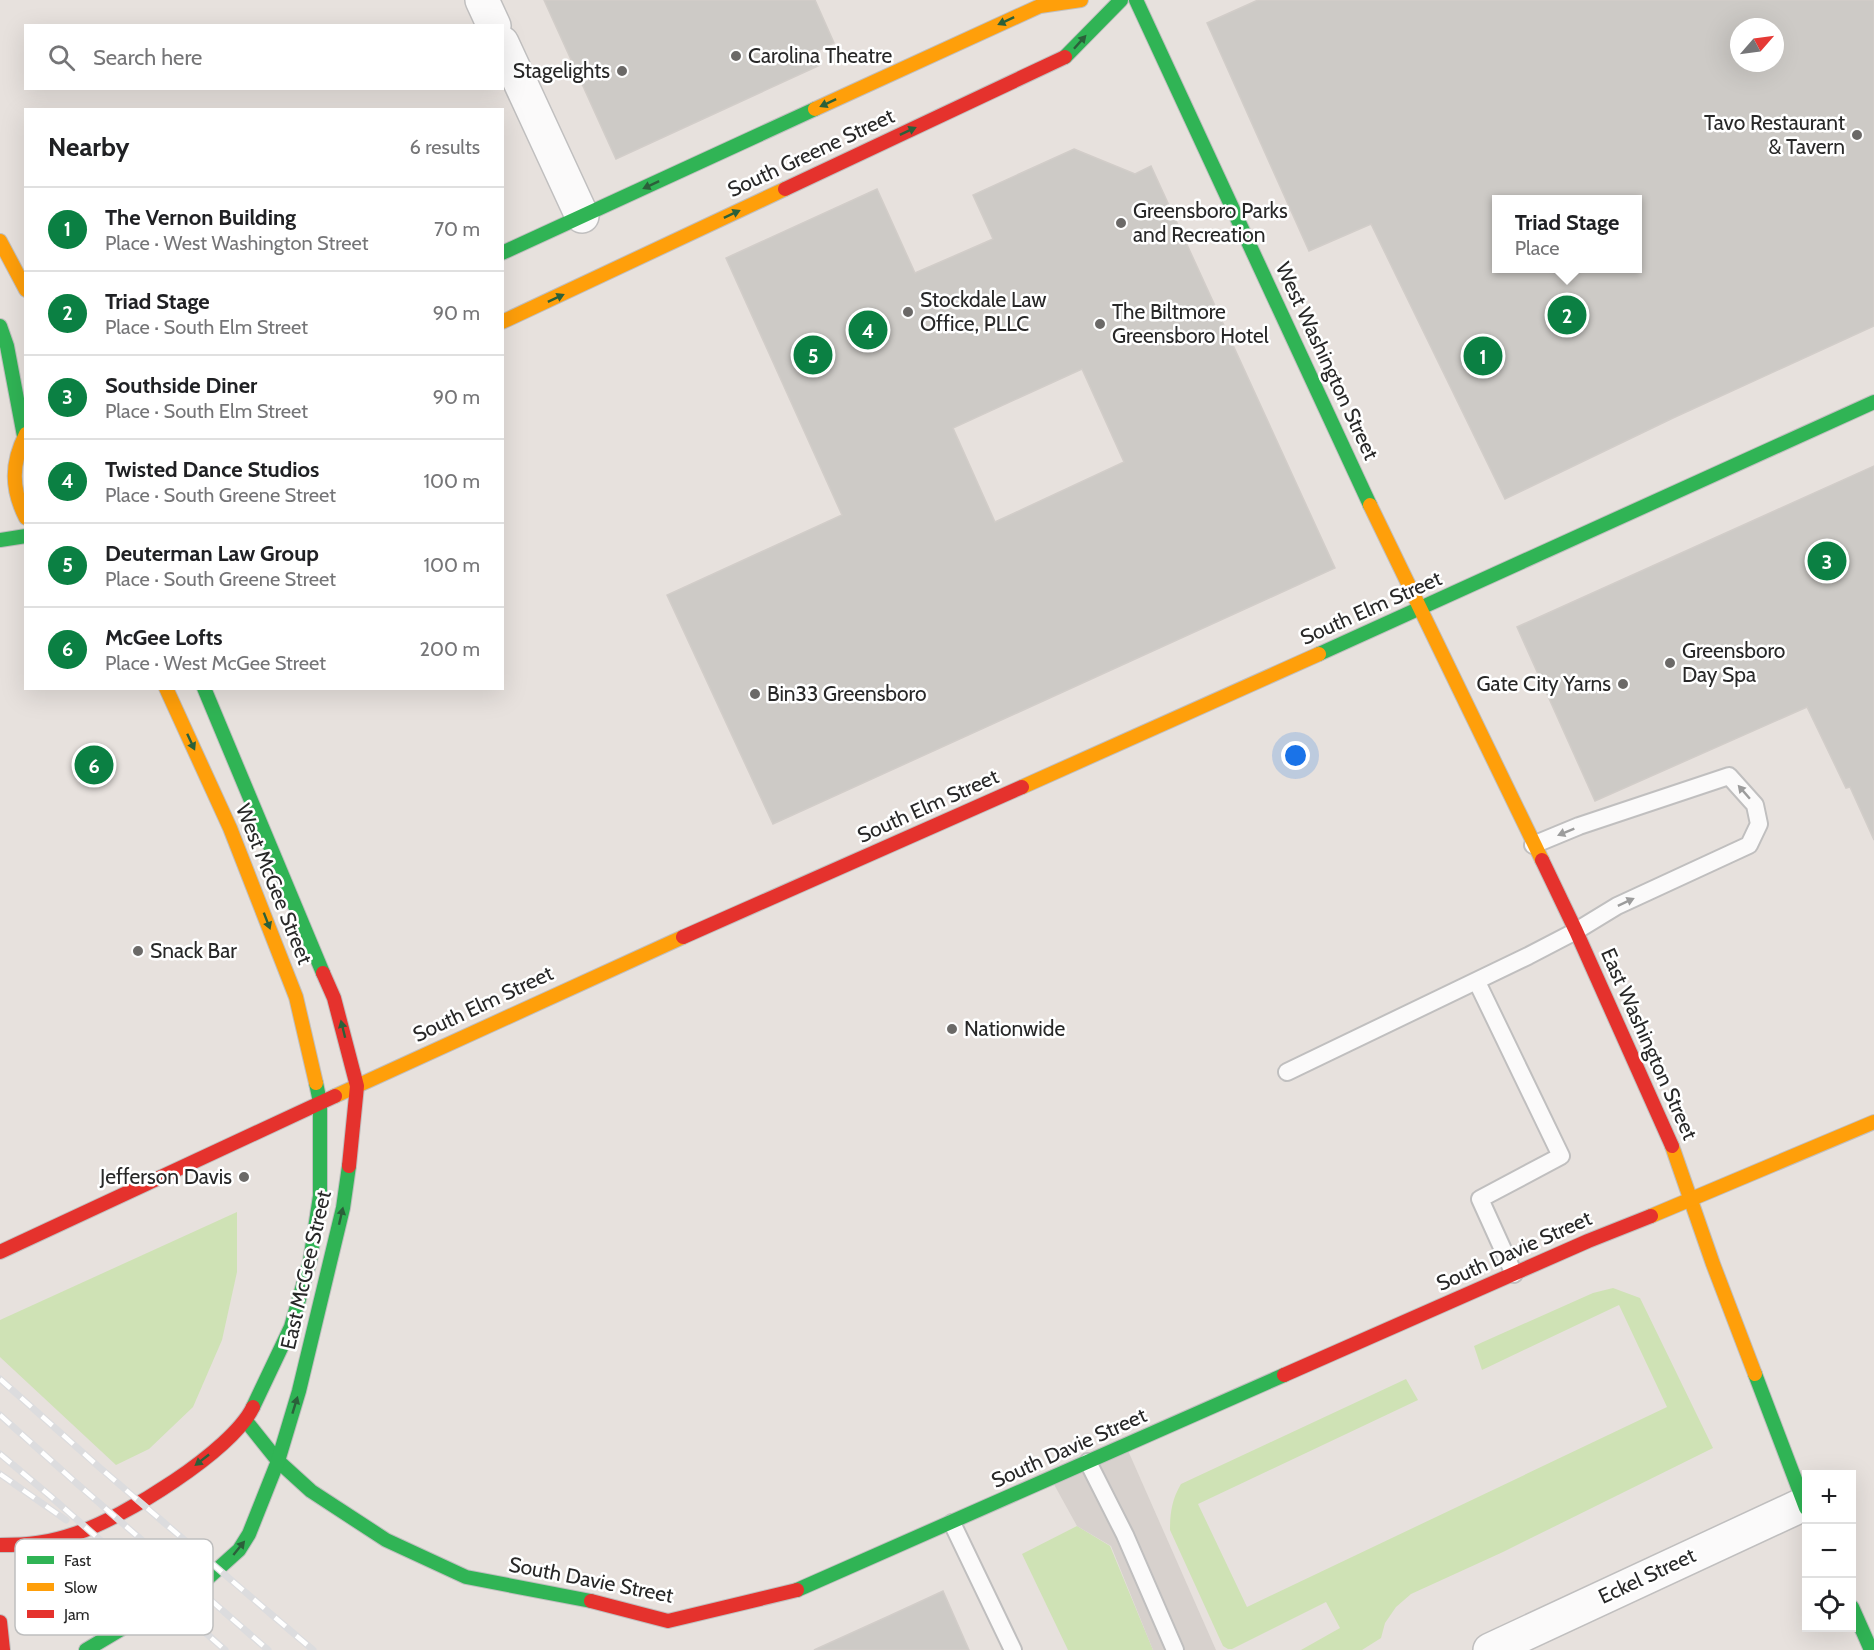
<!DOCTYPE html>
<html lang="en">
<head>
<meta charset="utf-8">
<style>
	:root { --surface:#fff; --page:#f2f2f2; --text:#202124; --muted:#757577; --line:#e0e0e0; --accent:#0b8043 }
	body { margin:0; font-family:Cabin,sans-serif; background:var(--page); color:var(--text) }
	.controls { position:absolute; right:18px; bottom:18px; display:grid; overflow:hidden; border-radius:0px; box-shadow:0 6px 24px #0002 }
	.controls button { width:54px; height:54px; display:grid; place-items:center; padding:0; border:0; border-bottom:2px solid var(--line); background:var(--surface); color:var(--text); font:30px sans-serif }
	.compass { position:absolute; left:1730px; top:18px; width:54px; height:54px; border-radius:50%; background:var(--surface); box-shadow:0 6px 24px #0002; rotate:62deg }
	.you { position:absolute; left:1296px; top:756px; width:21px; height:21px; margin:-15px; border:4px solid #fff; border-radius:50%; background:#1a73e8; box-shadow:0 0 0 9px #1a73e833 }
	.badge { display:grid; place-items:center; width:39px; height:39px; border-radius:50%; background:var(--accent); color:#fff; font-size:20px; font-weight:700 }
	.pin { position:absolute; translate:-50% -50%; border:3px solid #fff; box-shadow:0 2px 6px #0006 }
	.popup { position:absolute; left:1492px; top:195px; width:150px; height:78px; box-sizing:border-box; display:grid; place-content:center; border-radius:0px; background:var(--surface); filter:drop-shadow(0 2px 4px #0005); font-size:20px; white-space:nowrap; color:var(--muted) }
	.popup b { font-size:22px; color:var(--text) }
	.popup::after { content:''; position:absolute; left:50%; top:100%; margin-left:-12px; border:12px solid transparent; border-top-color:var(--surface) }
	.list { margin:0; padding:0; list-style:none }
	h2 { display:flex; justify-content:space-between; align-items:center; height:78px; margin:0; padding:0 24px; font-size:26px }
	h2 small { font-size:20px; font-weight:400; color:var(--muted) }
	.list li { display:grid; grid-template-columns:39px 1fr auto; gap:18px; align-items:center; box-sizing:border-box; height:84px; padding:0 24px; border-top:2px solid var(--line) }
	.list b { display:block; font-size:22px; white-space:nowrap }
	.list p { margin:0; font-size:20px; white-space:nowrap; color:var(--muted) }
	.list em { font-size:20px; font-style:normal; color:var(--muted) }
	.icon { flex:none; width:33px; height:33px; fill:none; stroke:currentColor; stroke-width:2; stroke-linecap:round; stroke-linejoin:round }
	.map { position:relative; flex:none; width:1874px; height:1650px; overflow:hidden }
	.search { position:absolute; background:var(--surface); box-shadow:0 6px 24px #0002; left:24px; top:24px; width:480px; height:66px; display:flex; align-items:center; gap:15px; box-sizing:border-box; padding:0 21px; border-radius:0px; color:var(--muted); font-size:22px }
	.panel { position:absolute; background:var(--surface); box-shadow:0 6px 24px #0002; left:24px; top:108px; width:480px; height:582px; border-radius:0px }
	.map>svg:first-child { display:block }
	.green { fill:#cfe2b5 }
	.plaza { fill:#d7d1cd }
	.building { fill:#cdcac6; stroke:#d2cdc9; stroke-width:1.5; fill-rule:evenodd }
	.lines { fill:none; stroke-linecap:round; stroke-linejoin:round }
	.lane-casing { stroke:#c0bfbf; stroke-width:20 }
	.street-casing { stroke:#c0bfbf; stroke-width:36 }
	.fast-casing { stroke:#c0bfbf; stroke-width:16 }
	.slow-casing { stroke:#c0bfbf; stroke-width:16 }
	.jam-casing { stroke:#c0bfbf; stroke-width:16 }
	.lane { stroke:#fbfafa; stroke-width:16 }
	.street { stroke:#fbfafa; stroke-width:33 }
	.fast { stroke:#30b455; stroke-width:14 }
	.slow { stroke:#ff9f0a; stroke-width:14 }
	.jam { stroke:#e5322d; stroke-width:14 }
	.rail-casing { stroke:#dcdcde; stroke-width:7 }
	.rail { stroke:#fff; stroke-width:4.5; stroke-dasharray:14; stroke-linecap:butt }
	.oneway { fill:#2b603a }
	.oneway2 { fill:#9c9c9c }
	.poi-dot { fill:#6b6967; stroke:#fff; stroke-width:2 }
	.labels { text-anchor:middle; stroke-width:5; stroke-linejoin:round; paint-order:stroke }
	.poi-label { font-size:21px; fill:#282828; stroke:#fff; text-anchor:start }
	.street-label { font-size:21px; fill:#282828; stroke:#fff }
	.key { fill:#fff; stroke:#bebebe; stroke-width:1.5 }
	.key-label { font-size:16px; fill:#282828 }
</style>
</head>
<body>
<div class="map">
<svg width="1874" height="1650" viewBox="0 0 1874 1650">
	<rect width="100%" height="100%" fill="#e7e1dd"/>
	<!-- green -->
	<g class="green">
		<polygon points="237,1212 237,1272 222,1340 193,1407 149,1449 116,1465 0,1357 0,1320"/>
		<path d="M1613,1288L1640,1298L1713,1448L1503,1552L1411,1594L1396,1607L1385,1623L1381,1638L1362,1650H1301L1340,1628L1326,1602L1232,1649H1228L1223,1646L1170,1530C1170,1513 1172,1499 1181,1484L1406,1379L1418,1400L1198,1504L1247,1607L1667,1407L1619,1305L1482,1370L1474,1346L1593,1293Z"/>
		<polygon points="1077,1526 1110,1546 1153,1650 1068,1650 1022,1554"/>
	</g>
	<!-- plaza -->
	<polygon class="plaza" points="1126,1446 1216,1650 1153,1650 1111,1546 1077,1526 1051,1479"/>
	<!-- building -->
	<g class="building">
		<polygon points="544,0 815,0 834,43 815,52 820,65 616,159"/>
		<path d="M1258,0H1874V326L1673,418L1505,499L1371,224L1309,251L1207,23ZM1739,27H1775V63H1739ZM1497,200H1638V268H1497Z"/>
		<path d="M1074,149L1135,174L1151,166L1335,568L773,824L667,595L842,515L726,258L877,189L915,273L993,239L973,195ZM1082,369L1124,462L995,522L953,428Z"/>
		<polygon points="1874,466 1874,840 1850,787 1846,788 1807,707 1595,801 1517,627"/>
		<polygon points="943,1591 969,1650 814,1650 889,1616"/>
	</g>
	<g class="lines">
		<defs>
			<g id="lane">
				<polyline points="1477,982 1561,1156 1480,1199 1514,1274"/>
				<polyline points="1287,1072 1528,956 1576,931 1617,906 1749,845 1759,824 1755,805 1729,776 1579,826 1533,845"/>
				<polyline points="1088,1462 1125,1535 1175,1650"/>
				<polyline points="952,1523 1013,1650"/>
			</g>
			<g id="street">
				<polyline points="482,0 494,26"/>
				<polyline points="502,43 582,216"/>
				<polyline points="1490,1650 1804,1504"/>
			</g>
			<g id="fast">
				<polyline points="1136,0 1370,505"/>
				<polyline points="1065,57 1121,0"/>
				<polyline points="502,253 815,109"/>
				<polyline points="0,326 7,346 24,436"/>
				<polyline points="0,540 26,536"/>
				<polyline points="1319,654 1874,402"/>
				<polyline points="204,688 323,973"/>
				<polyline points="1755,1374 1806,1508"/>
				<polyline points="253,1407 291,1327 310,1261 320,1196 320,1102 316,1083"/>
				<polyline points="246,1421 278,1461 311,1491 386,1540 466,1577 591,1601"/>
				<polyline points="797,1590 1284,1375"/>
				<polyline points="1852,1607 1871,1650"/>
				<polyline points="86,1650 209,1577 239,1550 249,1534 278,1461 299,1391 343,1208 349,1166"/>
			</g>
			<g id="slow">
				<polyline points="815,109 1040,6 1081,0"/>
				<polyline points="0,241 26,290"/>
				<polyline points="502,322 785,189"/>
				<path d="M26,434C11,463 11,489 26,518"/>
				<polyline points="1370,505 1542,860"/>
				<polyline points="166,688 230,828 296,997 316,1083"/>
				<polyline points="1022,787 1319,654"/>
				<polyline points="335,1096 683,937"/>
				<polyline points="1672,1146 1713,1264 1755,1374"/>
				<polyline points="1651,1216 1874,1122"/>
			</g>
			<g id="jam">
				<polyline points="785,189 1065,57"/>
				<polyline points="1542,860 1576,931 1672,1146"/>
				<polyline points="683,937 1022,787"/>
				<polyline points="323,973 334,998 357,1086 349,1166"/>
				<polyline points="0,1252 335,1096"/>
				<polyline points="1284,1375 1588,1241 1651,1216"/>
				<path d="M0,1545C29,1545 48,1543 77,1533C123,1518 232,1451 253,1407"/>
				<polyline points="591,1601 668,1621 797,1590"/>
				<polyline points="0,1622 3,1650"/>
			</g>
		</defs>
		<!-- lane casing -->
		<use href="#lane" class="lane-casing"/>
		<!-- street casing -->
		<use href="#street" class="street-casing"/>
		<!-- fast casing -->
		<use href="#fast" class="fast-casing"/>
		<!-- slow casing -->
		<use href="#slow" class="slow-casing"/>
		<!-- jam casing -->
		<use href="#jam" class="jam-casing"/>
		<!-- lane -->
		<use href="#lane" class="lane"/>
		<!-- street -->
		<use href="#street" class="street"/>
		<!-- fast -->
		<use href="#fast" class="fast"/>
		<!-- slow -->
		<use href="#slow" class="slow"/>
		<!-- jam -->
		<use href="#jam" class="jam"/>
		<defs>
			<g id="rail">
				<polyline points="0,1379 99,1467 313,1650"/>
				<polyline points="0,1415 74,1481 268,1650"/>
				<polyline points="0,1454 49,1495 225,1650"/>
				<polyline points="0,1474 66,1520"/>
			</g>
		</defs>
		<!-- rail casing -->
		<use href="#rail" class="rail-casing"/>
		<!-- rail -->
		<use href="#rail" class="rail"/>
	</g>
	<!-- one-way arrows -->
	<defs><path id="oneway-solid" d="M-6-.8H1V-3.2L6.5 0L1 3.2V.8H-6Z" transform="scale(1.5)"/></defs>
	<g class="oneway">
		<use href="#oneway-solid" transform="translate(1006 21) rotate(155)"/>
		<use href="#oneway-solid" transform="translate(1080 42) rotate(-48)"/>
		<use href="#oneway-solid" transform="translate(828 103) rotate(155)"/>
		<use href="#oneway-solid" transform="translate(908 131) rotate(-25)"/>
		<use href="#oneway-solid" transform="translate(651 185) rotate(155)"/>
		<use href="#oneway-solid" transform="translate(732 214) rotate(-25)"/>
		<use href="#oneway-solid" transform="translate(556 298) rotate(-25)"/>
		<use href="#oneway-solid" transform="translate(191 742) rotate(65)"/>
		<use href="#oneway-solid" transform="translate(267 921) rotate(69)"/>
		<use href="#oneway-solid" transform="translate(343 1029) rotate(-104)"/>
		<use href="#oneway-solid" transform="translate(341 1216) rotate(-77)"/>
		<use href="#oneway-solid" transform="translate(295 1405) rotate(-73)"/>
		<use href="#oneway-solid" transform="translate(202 1460) rotate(142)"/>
		<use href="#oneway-solid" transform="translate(239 1548) rotate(-51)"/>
	</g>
	<g class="oneway2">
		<use href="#oneway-solid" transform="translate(1744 792) rotate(-131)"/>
		<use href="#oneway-solid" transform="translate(1566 832) rotate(158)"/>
		<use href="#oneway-solid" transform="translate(1626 902) rotate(-25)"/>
	</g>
	<!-- markers -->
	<g class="poi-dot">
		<circle cx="736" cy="56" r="6"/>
		<circle cx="622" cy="71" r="6"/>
		<circle cx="1857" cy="135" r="6"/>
		<circle cx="1121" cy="223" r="6"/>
		<circle cx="908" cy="312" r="6"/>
		<circle cx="1100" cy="324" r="6"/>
		<circle cx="1670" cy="663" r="6"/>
		<circle cx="1623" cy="684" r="6"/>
		<circle cx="755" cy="694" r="6"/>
		<circle cx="138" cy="951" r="6"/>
		<circle cx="952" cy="1029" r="6"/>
		<circle cx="244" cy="1177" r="6"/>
	</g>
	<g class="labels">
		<!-- poi labels -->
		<g class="poi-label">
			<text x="748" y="63">Carolina Theatre</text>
			<text x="610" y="78" text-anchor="end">Stagelights</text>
			<text x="1845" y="130" text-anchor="end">Tavo Restaurant<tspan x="1845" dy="24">&amp; Tavern</tspan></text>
			<text x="1133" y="218">Greensboro Parks<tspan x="1133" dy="24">and Recreation</tspan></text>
			<text x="920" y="307">Stockdale Law<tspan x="920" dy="24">Office, PLLC</tspan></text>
			<text x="1112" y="319">The Biltmore<tspan x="1112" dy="24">Greensboro Hotel</tspan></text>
			<text x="1682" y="658">Greensboro<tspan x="1682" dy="24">Day Spa</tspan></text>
			<text x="1611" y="691" text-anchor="end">Gate City Yarns</text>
			<text x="767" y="701">Bin33 Greensboro</text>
			<text x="150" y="958">Snack Bar</text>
			<text x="964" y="1036">Nationwide</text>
			<text x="232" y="1184" text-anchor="end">Jefferson Davis</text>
		</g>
		<!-- street labels -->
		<g class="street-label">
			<text transform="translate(811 153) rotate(-25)" y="7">South Greene Street</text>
			<text transform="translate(1327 361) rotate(65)" y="7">West Washington Street</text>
			<text transform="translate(1371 608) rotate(-24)" y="7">South Elm Street</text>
			<text transform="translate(928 806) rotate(-24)" y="7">South Elm Street</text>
			<text transform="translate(274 884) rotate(68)" y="7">West McGee Street</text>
			<text transform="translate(483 1004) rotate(-25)" y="7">South Elm Street</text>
			<text transform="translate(1649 1044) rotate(66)" y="7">East Washington Street</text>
			<text transform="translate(1514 1251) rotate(-24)" y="7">South Davie Street</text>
			<text transform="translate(306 1270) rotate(-77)" y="7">East McGee Street</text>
			<text transform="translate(1069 1448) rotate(-24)" y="7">South Davie Street</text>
			<text transform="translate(1647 1576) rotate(-25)" y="7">Eckel Street</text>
			<text transform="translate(591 1580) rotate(11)" y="7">South Davie Street</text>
		</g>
	</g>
	<!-- legend -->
	<rect x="15" y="1539" width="198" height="96" rx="9" class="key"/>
	<rect x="27" y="1556" width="27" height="8" fill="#30b455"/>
	<rect x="27" y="1583" width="27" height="8" fill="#ff9f0a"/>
	<rect x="27" y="1610" width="27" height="8" fill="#e5322d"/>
	<g class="key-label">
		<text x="64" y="1566">Fast</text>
		<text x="64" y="1593">Slow</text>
		<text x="64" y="1620">Jam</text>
	</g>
</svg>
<div class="controls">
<button>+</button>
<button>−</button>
<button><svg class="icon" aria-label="locate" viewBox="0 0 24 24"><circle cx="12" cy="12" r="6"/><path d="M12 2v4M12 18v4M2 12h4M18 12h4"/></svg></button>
</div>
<svg class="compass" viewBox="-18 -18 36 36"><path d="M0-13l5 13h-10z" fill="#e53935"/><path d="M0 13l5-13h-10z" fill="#757577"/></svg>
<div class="you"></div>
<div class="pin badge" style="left:1483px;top:356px">1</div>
<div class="pin badge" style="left:1567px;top:315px">2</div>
<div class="popup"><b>Triad Stage</b>Place</div>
<div class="pin badge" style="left:1827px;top:561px">3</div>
<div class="pin badge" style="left:868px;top:330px">4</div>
<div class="pin badge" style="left:813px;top:355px">5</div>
<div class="pin badge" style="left:94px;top:765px">6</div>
<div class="search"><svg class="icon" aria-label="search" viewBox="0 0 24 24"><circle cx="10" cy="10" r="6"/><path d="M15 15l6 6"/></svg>Search here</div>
<section class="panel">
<h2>Nearby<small>6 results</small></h2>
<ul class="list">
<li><span class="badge">1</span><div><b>The Vernon Building</b><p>Place · West Washington Street</p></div><em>70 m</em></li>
<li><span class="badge">2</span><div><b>Triad Stage</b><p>Place · South Elm Street</p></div><em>90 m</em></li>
<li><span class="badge">3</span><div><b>Southside Diner</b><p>Place · South Elm Street</p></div><em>90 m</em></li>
<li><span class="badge">4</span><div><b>Twisted Dance Studios</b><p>Place · South Greene Street</p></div><em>100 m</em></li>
<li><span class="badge">5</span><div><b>Deuterman Law Group</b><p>Place · South Greene Street</p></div><em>100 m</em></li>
<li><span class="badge">6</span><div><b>McGee Lofts</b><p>Place · West McGee Street</p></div><em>200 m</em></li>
</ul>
</section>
</div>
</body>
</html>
